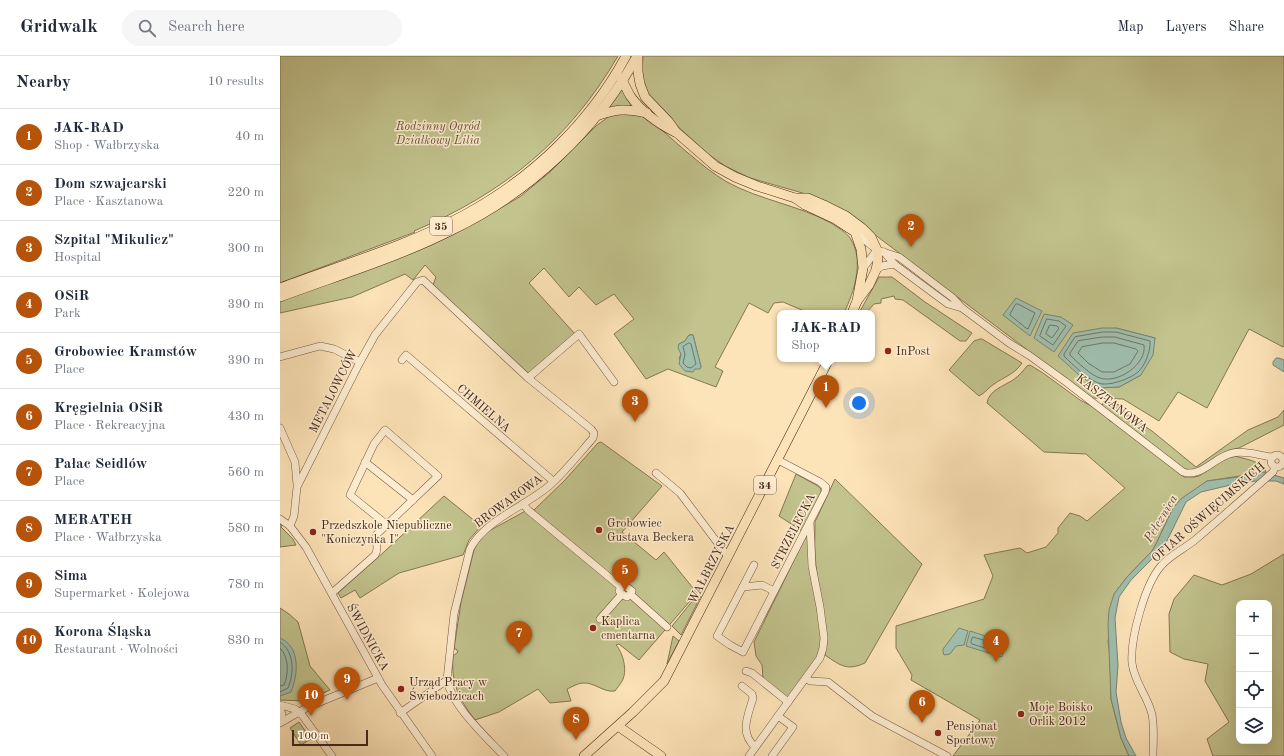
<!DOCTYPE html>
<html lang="en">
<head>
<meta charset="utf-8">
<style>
	:root { --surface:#fff; --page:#f6f6f7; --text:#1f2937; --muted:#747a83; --line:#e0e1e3; --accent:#b45309 }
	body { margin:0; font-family:"Old Standard TT",serif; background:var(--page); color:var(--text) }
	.controls { position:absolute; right:12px; bottom:12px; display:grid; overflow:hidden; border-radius:8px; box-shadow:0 4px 16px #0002 }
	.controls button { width:36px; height:36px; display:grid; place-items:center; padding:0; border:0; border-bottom:1px solid var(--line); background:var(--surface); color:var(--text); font:20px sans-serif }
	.scale { position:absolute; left:12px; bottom:10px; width:76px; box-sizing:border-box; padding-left:4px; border:2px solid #492919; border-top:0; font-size:11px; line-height:14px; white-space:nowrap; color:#492919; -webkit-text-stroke:3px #feedd1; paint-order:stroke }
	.you { position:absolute; left:579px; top:347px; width:14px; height:14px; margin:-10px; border:3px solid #fff; border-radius:50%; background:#1a73e8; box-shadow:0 0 0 6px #1a73e833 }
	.badge { display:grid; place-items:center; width:26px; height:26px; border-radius:50%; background:var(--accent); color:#fff; font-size:13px; font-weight:700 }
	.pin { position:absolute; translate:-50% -33px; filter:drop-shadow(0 1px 2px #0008) }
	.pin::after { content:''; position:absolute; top:21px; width:14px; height:12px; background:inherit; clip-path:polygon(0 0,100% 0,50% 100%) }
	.popup { position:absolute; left:497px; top:254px; width:98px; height:52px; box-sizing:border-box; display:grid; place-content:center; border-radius:8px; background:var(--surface); filter:drop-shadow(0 1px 3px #0005); font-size:13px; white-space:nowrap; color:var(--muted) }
	.popup b { font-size:15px; color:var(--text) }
	.popup::after { content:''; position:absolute; left:50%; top:100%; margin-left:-8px; border:8px solid transparent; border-top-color:var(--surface) }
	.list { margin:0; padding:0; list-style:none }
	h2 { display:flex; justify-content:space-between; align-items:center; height:52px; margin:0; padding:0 16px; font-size:17px }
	h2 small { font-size:13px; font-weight:400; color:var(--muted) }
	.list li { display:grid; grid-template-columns:26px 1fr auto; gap:12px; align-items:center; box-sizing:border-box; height:56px; padding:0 16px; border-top:1px solid var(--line) }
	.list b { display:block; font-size:15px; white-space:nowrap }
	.list p { margin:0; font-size:13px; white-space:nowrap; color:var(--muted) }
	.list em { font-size:13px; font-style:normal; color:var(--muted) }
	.icon { flex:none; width:22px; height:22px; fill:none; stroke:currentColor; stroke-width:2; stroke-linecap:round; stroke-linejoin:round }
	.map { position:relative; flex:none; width:1004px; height:700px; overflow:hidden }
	header { display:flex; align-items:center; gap:24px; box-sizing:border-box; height:56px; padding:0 20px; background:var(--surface); border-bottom:1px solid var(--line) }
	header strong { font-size:19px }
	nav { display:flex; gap:22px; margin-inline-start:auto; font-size:14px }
	.search { width:280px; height:36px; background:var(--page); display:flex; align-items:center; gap:10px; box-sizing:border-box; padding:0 14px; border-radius:22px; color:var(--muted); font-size:15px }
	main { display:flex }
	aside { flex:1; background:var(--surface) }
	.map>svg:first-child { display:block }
	.green { fill:#c2c38d; stroke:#867653; fill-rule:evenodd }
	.water { fill:#9fbfae; stroke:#7d8372 }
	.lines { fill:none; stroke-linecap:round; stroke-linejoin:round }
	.shore { stroke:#747464; stroke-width:1 }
	.minor-casing { stroke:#765841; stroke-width:8 }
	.major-casing { stroke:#492919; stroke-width:10 }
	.minor { stroke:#feedd1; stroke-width:7 }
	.major { stroke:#fde4b8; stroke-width:9 }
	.poi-dot { fill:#8f2418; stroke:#feedd1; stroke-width:1.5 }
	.labels { text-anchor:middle; stroke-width:3; stroke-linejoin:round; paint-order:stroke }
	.shield { fill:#feedd1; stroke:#7f6450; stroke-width:1 }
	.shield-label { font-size:11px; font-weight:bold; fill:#492919 }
	.park-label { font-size:12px; font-style:italic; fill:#675036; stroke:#feedd1 }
	.poi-label { font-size:12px; fill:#492919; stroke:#feedd1; text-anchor:start }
	.street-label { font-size:12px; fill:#492919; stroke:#feedd1 }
	.water-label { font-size:13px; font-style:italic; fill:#5e4e3e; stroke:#feedd1 }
</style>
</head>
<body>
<header>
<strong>Gridwalk</strong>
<div class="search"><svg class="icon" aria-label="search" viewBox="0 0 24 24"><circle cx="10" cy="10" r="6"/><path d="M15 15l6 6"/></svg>Search here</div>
<nav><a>Map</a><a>Layers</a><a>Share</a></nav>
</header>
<main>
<aside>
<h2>Nearby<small>10 results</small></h2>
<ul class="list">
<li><span class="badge">1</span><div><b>JAK-RAD</b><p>Shop · Wałbrzyska</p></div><em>40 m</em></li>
<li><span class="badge">2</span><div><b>Dom szwajcarski</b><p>Place · Kasztanowa</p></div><em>220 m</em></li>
<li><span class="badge">3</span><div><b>Szpital &quot;Mikulicz&quot;</b><p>Hospital</p></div><em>300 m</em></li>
<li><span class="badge">4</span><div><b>OSiR</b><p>Park</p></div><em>390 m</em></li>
<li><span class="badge">5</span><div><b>Grobowiec Kramstów</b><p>Place</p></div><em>390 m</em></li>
<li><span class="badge">6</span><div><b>Kręgielnia OSiR</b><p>Place · Rekreacyjna</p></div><em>430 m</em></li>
<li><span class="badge">7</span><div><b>Pałac Seidlów</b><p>Place</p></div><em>560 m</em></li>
<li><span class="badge">8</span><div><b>MERATEH</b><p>Place · Wałbrzyska</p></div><em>580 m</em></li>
<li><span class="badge">9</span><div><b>Sima</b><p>Supermarket · Kolejowa</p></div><em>780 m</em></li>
<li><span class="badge">10</span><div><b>Korona Śląska</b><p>Restaurant · Wolności</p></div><em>830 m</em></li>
</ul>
</aside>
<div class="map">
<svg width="1004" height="700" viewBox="0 0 1004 700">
	<rect width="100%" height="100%" fill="#fde4b8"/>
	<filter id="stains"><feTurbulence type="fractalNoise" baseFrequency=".005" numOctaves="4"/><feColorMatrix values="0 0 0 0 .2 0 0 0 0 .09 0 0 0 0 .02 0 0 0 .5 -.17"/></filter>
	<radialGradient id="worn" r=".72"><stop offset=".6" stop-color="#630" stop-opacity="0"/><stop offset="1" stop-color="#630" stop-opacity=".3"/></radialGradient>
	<!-- green -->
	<g class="green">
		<path d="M0,0H338C289,84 224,137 134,175L135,176L0,227Z"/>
		<path d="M363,0H1004V290L1003,291L969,273L927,352L898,336L879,365L843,343L811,342L590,175L526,138L470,122L445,110L428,98L393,66L368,38L362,23ZM836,272L875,282L861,319L839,331L818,332Z"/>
		<polygon points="342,32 352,50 325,54"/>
		<path d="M338,58L360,59L369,63C393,83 420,110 447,126C480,144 518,149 551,167C557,171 566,176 570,182C585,204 574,236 564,257H529L503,246L494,247L488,257L469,247L435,311L443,315L436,331L388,313L366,323L334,278L354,263L334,238L316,249L299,231L289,241L264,212L249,227L295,278L249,318L153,229L156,221L145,209L133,224L125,218L72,241L0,257V245L149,190L199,165L241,140L270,116L316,70L331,59ZM409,279H413L421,311L415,313L399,303L401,298L399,288L405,285Z"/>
		<polygon points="599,221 612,221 645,246 692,277 686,285 680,285 623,244 615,243 614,240 601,243 601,247 594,248 586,257 579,257"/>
		<path d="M700,283H702L742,307C735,318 724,321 714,328C708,332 705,337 699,340L669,314L694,285Z"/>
		<path d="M750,309L763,317L800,344L819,354L831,366L833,364L904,421H914L919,420L946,402L958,400V401C967,403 983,406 986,416L927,425L893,452L876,488L872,495L847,521L834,538L828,586L830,598L831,643L841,682L849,700H673L700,664L631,624L632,619L616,592V570L704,543L713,520L704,499L740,492L747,497L766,491L778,477V472L790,457L800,460L807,465L845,432L806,398L764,396L707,347C709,334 724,330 733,324C739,320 743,315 747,310Z"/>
		<polygon points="827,346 844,350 842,355 872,375 916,411 968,374 998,361 1004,354 1004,369 959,392 950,394 942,398 916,414 905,414 822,350 823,347"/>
		<path d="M321,386L382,430L342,476L376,504L384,496L417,537L359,604L339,588L336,589C343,597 348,615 342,625C340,629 337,632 335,635C324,637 314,626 303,627C298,627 292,631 287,633L291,645L270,647L258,633L219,656L195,664C179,643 171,628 173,600L178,596L176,593H174L181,546L194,494L197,488L207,476L251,452L254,454L284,425L318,387Z"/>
		<polygon points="516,418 538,430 541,433 541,438 522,475 499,460"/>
		<path d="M555,423L642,508L585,607C567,615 561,610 545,599C549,567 539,541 536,510C534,495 535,479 535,464H536Z"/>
		<polygon points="164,440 201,470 189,484 183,499 119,517 80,542 75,534 61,542 58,537 105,495"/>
		<polygon points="0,468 2,469 1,471 13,483 16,489 0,491"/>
		<polygon points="527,478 542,576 539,600 507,642 483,622 482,609 476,600 474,586"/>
		<path d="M1004,498V700H933L927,683L949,666L925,625L928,608L904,603L890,596L889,558L894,543L914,519L942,529L971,518ZM959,547H989V685H959Z"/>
		<polygon points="418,538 421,540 401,579 392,570"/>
		<polygon points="0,552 9,558 18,566 30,610 50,634 25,645 0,644"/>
		<polygon points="393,580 399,585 387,608"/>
		<polygon points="19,666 31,683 21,689 10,672"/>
	</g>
	<!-- water -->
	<g class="water">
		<polygon points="736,242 762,255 750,280 723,259"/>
		<polygon points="764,258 781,261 793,269 774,296 754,282"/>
		<polygon points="822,272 836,272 875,282 873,299 861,319 839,331 818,332 799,319 778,300 793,277"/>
		<polygon points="409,279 413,279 421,311 420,313 415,313 413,316 405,315 399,308 401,298 398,292 399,288 405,285"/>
		<polygon points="996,302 999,302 1004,304 1004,316 993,309 993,306"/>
		<polygon points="983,416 1004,422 1004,428 996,425 976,425 959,427 921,436 906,446 884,491 851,524 839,541 835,562 838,610 836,636 841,666 846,682 856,700 849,700 841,682 831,643 828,569 829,554 834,538 847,521 872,495 876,488 893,452 902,442 927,425 966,420"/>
		<polygon points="679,572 688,575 684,589 676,590 670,598 664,599 663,596 663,593"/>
		<polygon points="690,575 727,587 722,601 686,590"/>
		<path d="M0,582C21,591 18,619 11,636L0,640Z"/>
	</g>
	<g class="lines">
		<!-- shore -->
		<g class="shore">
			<polygon points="736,248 738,248 755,257 748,273 746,272 730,259"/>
			<polygon points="767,263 779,265 786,270 773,289 760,280"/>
			<polygon points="770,269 777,270 779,272 772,282 766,278"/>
			<path d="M823,276H836L870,285C871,294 865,310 858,316C850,323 828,331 818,327C805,321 794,310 784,300V298L795,281Z"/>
			<path d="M823,281H835L864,289C867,308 838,328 820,322C812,320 797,306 790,299V297L798,285Z"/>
			<polygon points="409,287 411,288 416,308 411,312 407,311 403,307 405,298 403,291"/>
			<polygon points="823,287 834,287 856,293 858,295 850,308 834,316 822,316 808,307 798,297 802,291"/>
			<polygon points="693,581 720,589 721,591 720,595 718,596 692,588 691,586"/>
			<path d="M0,586C15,596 14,617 8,632L0,636"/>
			<path d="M0,592C9,601 9,618 4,629L0,630"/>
		</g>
		<defs>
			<g id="minor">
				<path d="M576,177L597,194L619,201L673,242L682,252L729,287L750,300L786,326L903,416C922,422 935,400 953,397C965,394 981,400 993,401"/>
				<polyline points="604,196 614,208 668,248 682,252"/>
				<polyline points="583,212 597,194"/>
				<polyline points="596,214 602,210 614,208"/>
				<polyline points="0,301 40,290 54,293 80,306"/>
				<polyline points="122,304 126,299 273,425"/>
				<polyline points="248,322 299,278 334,326"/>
				<polyline points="0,372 15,406 17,429"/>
				<circle cx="997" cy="405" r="6"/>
				<polyline points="85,406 133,444"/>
				<polyline points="376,417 400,437 446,498 449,500"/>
				<polyline points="243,448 248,454 341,531"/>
				<polyline points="0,463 10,470 26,491 102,629 152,700"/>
				<path d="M10,470L14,460L17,431L80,306L95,279L137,226L143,224L248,322L311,373L314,377L313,382C299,398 285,416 269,430C244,451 205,464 190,493L174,558L167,624C172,650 206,681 224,700"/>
				<polyline points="474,509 437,580 450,589 463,596 545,436 546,431 540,426 498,404"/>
				<polyline points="463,531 482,529 494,535"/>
				<path d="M52,537L95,499C100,492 94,486 97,478L158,420L105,374L94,388L70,439L106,468"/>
				<polyline points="350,538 347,541 342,538 339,535 341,531 344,529 352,535 350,538 387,571"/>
				<polyline points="320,563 342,538"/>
				<polyline points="466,615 472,617 508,646"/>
				<polyline points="526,622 530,625 548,626 592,660 667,700"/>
				<path d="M462,630L472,638L473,642C468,660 459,676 475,691"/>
				<polyline points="0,649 15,653 22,659 52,700"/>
				<polyline points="0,651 2,659 0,664"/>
				<polyline points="120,657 167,624"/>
				<polyline points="0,667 28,651 98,622"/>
				<polyline points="469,700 535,609 540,602 543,592 544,582 540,551 532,510 530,467"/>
				<polyline points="492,700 513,671 498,660"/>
				<path d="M873,700C873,688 875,665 871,655C866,638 854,625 852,607C850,583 865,528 881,510C890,499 904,493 915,484C941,462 967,439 993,416L995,411"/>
			</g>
			<g id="major">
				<polyline points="358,0 358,16 360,28 365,41 389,66 396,76 435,110 455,121 477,130 515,142 528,142 544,149 566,160 582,172 591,181 597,194 598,203 596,214 589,229 577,245"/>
				<path d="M338,20C345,26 346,34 351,41C362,56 379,68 395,76"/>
				<path d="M316,60C336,53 346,52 367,57"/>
				<polyline points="515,142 525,149 555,163 575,176 581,193 583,212 577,245 572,257"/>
				<path d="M0,232C61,209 130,189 186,158C252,122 310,67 346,0"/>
				<path d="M0,241C56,220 119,201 172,174C249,137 316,75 357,0"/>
				<polyline points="338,670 381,700"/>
				<polyline points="304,700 353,656 384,625 549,303"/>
			</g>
		</defs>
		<!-- minor casing -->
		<use href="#minor" class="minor-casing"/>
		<!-- major casing -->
		<use href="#major" class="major-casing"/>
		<!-- minor -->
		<use href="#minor" class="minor"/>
		<!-- major -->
		<use href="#major" class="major"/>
	</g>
	<!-- markers -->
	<g class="poi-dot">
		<circle cx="608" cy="295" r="4"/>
		<circle cx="319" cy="474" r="4"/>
		<circle cx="33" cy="476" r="4"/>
		<circle cx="313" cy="572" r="4"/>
		<circle cx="121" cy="633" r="4"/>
		<circle cx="741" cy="658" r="4"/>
		<circle cx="658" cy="677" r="4"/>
	</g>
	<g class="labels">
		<!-- shield labels -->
		<g class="shield">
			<rect x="150" y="161" width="22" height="18" rx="3"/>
			<rect x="474" y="420" width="22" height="18" rx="3"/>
		</g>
		<g class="shield-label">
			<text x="161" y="174">35</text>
			<text x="485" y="433">34</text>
		</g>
		<!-- park labels -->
		<g class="park-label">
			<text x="158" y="74">Rodzinny Ogród<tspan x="158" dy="14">Działkowy Lilia</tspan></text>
		</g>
		<!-- poi labels -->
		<g class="poi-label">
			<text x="616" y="299">InPost</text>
			<text x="327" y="471">Grobowiec<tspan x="327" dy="14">Gustava Beckera</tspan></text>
			<text x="41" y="473">Przedszkole Niepubliczne<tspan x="41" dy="14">"Koniczynka I"</tspan></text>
			<text x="321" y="569">Kaplica<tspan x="321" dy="14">cmentarna</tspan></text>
			<text x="129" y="630">Urząd Pracy w<tspan x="129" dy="14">Świebodzicach</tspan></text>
			<text x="749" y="655">Moje Boisko<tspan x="749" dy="14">Orlik 2012</tspan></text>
			<text x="666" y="674">Pensjonat<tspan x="666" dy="14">Sportowy</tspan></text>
		</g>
		<!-- street labels -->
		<g class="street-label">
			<text transform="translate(53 335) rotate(-63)" y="4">METALOWCÓW</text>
			<text transform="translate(832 347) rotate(38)" y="4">KASZTANOWA</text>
			<text transform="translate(204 352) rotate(41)" y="4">CHMIELNA</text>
			<text transform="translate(228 445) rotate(-36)" y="4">BROWAROWA</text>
			<text transform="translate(928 456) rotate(-41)" y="4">OFIAR OŚWIĘCIMSKICH</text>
			<text transform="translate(513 475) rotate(-63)" y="4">STRZELECKA</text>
			<text transform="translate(431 508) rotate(-63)" y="4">WAŁBRZYSKA</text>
			<text transform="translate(88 581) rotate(61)" y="4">ŚWIDNICKA</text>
		</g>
		<!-- water labels -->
		<g class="water-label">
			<text transform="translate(880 462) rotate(-59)" y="5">Pełcznica</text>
		</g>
	</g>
	<rect width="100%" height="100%" filter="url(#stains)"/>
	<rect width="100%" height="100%" fill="url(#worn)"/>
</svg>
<div class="controls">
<button>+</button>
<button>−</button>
<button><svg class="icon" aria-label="locate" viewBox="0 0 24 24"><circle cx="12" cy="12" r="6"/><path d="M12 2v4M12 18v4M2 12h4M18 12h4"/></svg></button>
<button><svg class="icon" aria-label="layers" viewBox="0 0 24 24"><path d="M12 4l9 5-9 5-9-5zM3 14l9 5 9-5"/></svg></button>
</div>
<div class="scale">100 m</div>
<div class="you"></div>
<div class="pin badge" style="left:546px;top:352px">1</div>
<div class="popup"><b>JAK-RAD</b>Shop</div>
<div class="pin badge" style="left:631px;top:191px">2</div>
<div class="pin badge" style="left:355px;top:366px">3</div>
<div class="pin badge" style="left:716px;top:606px">4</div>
<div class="pin badge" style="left:345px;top:535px">5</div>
<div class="pin badge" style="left:642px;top:667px">6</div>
<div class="pin badge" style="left:239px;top:598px">7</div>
<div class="pin badge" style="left:296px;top:684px">8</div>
<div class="pin badge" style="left:67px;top:644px">9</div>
<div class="pin badge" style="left:31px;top:660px">10</div>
</div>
</main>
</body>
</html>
